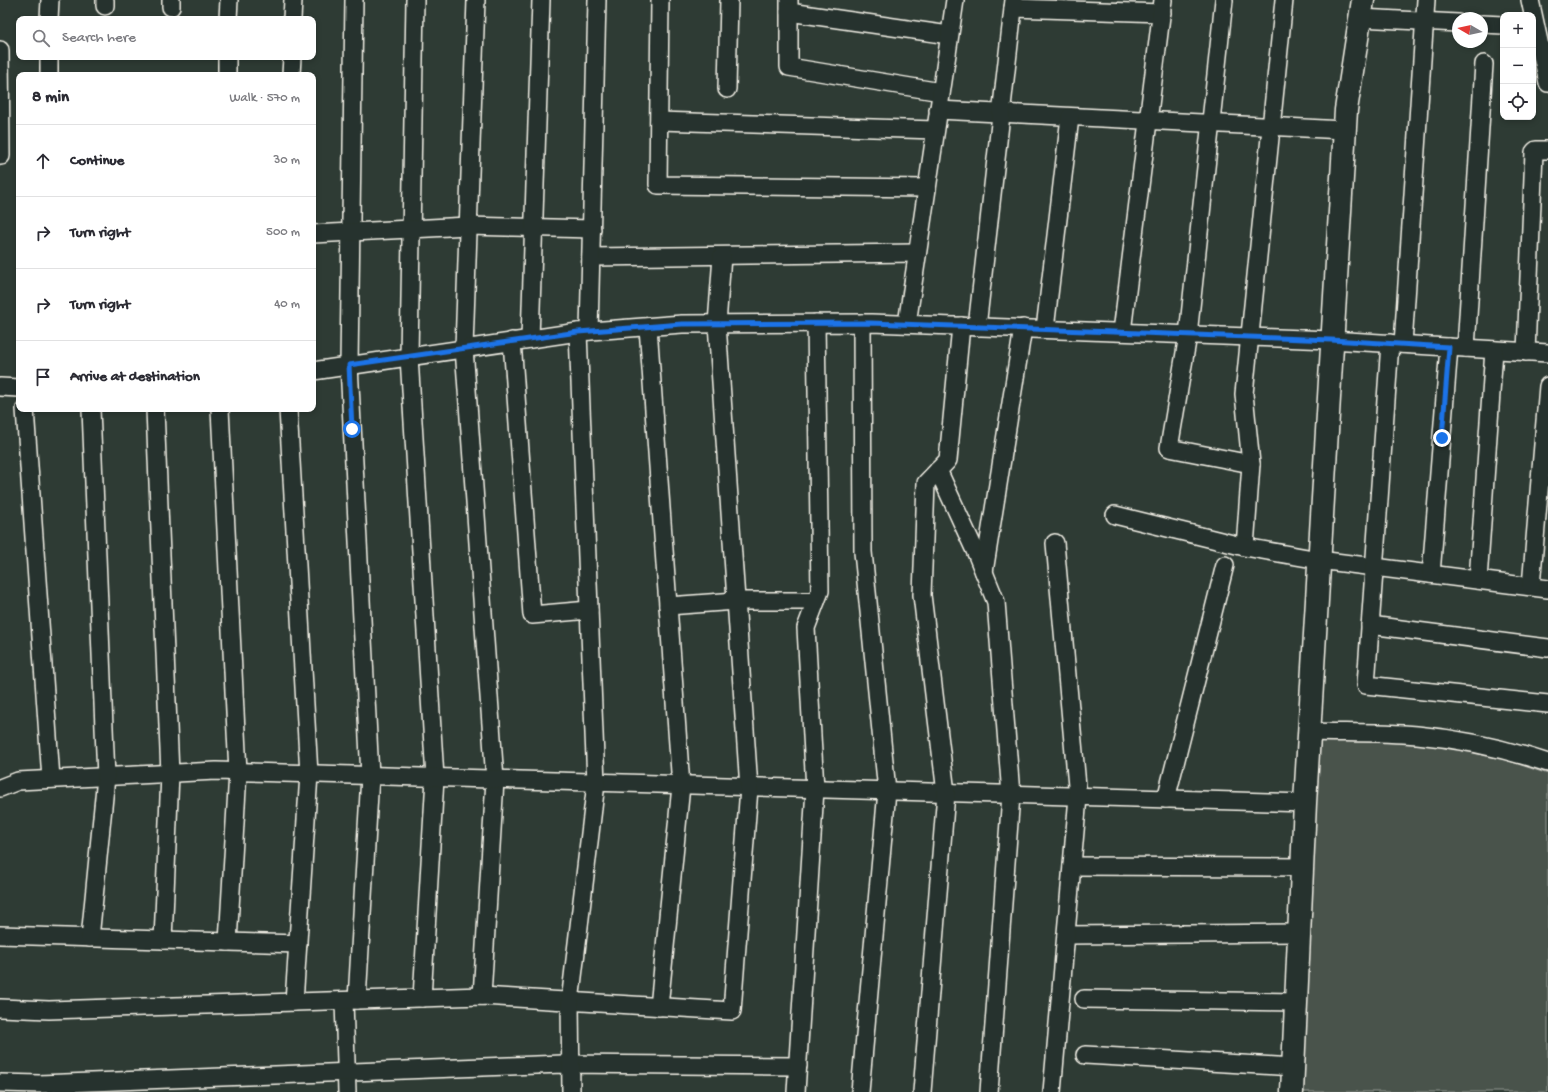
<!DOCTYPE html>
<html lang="en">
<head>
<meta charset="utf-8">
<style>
	:root { --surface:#fff; --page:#f7f7f7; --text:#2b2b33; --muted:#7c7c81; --line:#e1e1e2 }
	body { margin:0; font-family:"Gochi Hand",sans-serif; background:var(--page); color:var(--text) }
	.controls { position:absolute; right:12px; top:12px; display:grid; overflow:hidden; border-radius:8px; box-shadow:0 2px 6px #0003 }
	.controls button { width:36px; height:36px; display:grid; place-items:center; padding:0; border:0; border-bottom:1px solid var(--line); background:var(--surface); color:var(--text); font:20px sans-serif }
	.compass { position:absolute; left:1452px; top:12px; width:36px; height:36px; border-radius:50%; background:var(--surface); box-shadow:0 2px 6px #0003; rotate:279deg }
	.stop { position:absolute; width:12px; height:12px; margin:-9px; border:3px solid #1a73e8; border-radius:50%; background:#fff }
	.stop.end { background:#1a73e8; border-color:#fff; box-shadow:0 1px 4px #0008 }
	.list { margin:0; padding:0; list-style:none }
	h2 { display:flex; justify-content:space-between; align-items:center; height:52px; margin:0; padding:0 16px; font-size:17px }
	h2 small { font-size:13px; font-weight:400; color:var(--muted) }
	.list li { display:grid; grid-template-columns:26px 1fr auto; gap:12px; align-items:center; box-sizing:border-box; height:72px; padding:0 16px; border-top:1px solid var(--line) }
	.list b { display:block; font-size:15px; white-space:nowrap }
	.list em { font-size:13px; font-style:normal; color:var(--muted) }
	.icon { flex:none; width:22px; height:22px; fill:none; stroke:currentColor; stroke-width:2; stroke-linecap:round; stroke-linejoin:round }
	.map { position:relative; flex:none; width:1548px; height:1092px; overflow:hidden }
	.search { position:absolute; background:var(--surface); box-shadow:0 2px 6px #0003; left:16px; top:16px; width:300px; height:44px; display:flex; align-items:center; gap:10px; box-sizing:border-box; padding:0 14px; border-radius:8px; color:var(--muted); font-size:15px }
	.panel { position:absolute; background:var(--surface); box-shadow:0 2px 6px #0003; left:16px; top:72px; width:300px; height:340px; border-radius:8px }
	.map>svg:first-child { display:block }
	.green { fill:#48524c; stroke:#9ea29a }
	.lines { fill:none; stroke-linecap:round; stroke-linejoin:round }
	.street-casing { stroke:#f4f1e8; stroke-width:20 }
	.secondary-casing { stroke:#f4f1e8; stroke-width:25 }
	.street { stroke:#26332d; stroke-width:17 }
	.secondary { stroke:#26332d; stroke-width:22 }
	.route { stroke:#1a73e8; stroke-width:5 }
</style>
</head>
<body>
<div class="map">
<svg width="1548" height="1092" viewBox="0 0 1548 1092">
	<rect width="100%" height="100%" fill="#2e3b34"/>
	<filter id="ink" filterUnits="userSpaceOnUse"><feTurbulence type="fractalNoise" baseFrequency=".025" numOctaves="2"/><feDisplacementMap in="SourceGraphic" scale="8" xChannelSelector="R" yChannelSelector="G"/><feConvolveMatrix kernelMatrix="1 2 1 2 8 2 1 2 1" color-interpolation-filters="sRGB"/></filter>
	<g filter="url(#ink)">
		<!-- green -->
		<polygon class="green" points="1309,736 1464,746 1548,774 1548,1092 1293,1092"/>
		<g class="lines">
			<defs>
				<g id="street">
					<polyline points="354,0 349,365 370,776 357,1000"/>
					<polyline points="415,0 409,357 435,778 422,998"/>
					<polyline points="476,0 464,348 495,780 482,996"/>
					<polyline points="660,0 658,185 927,188"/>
					<polyline points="789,0 789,67 941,92"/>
					<polyline points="1224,0 1188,335 1169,448 1251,464"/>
					<polyline points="1284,0 1244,394 1251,464 1245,547 1319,560 1548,589"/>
					<polyline points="1530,0 1548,83"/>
					<polyline points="105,6 105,0"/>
					<polyline points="171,7 171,0"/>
					<polyline points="1013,8 1162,13"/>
					<polyline points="789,12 949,35"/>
					<polyline points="1360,18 1458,23"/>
					<polyline points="49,19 50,0"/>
					<polyline points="228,19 229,0"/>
					<polyline points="292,19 293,0"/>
					<polyline points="1482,24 1503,25"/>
					<polyline points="0,50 1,156"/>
					<polyline points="49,75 49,57"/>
					<polyline points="227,75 227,57"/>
					<polyline points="291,75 292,57"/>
					<polyline points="727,89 729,0"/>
					<polyline points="938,110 1344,130"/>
					<polyline points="659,121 935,130"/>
					<polyline points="313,234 468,226 592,229"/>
					<polyline points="591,257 917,253"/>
					<polyline points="907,324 955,0"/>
					<polyline points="648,327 681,786 659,1007"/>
					<polyline points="977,327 1014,0"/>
					<polyline points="1045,329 1070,117"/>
					<polyline points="589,331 597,0"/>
					<polyline points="1122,332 1163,0"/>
					<polyline points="530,339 541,0"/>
					<polyline points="512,341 532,615 589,610"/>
					<polyline points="1390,343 1366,685 1548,704"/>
					<polyline points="1403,344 1426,0"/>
					<polyline points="1466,348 1484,64"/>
					<polyline points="1526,352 1534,152 1536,150 1548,150"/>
					<polyline points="313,371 578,332 682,324 871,323 1331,340 1548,353"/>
					<polyline points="0,387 19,388"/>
					<polyline points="25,409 51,779"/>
					<polyline points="155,409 170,774 163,940"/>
					<polyline points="220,409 238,772 228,942"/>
					<polyline points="288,409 309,774 294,1002"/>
					<polyline points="938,470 977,555 996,602 1011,795 989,1092"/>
					<polyline points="1115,515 1245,547"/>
					<polyline points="984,572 1023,328"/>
					<polyline points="1431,574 1449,347"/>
					<polyline points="1478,580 1494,350"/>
					<polyline points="1531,586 1548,386"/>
					<polyline points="668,606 736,601 816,601"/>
					<polyline points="1370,625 1548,648"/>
					<path d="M1309,732C1345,733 1381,732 1417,735C1461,739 1506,749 1548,763"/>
					<polyline points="0,788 18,781 216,771 1305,803"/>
					<polyline points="1166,799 1225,565"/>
					<polyline points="1072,866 1302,867"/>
					<polyline points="0,935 298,944"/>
					<polyline points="1066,935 1299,933"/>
					<polyline points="90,938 106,777 91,409"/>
					<polyline points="1084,999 1296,1002"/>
					<polyline points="344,1001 347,1092"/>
					<polyline points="0,1008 49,1010 482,996 732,1011 749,788 717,324 722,256"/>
					<polyline points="1085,1055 1294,1067"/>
					<polyline points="0,1083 39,1084 563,1064 798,1066"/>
					<polyline points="571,1092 570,1002 596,783 578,332"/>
					<polyline points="796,1092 815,789 806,628 820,591 816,323"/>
					<polyline points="860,1092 887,791 863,552 862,323"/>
					<polyline points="922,1092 946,793 922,595 926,483 948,460 961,326"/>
					<polyline points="1052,1092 1078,797 1055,543"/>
				</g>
				<polyline id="secondary" points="1292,1092 1305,803 1346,110 1363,0"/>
			</defs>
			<!-- street casing -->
			<use href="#street" class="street-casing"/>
			<!-- secondary casing -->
			<use href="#secondary" class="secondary-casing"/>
			<!-- street -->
			<use href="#street" class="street"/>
			<!-- secondary -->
			<use href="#secondary" class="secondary"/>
		</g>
	</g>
	<g class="lines" filter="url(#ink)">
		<!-- route -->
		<polyline class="route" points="352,429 349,365 578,332 682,324 871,323 1331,340 1449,347 1442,438"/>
	</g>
</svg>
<div class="controls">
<button>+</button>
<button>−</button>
<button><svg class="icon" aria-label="locate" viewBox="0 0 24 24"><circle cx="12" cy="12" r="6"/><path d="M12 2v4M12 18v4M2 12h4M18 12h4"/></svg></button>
</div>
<svg class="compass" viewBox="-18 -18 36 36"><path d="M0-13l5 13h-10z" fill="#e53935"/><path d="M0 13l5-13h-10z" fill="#7c7c81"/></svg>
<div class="stop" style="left:352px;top:429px"></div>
<div class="stop end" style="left:1442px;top:438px"></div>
<div class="search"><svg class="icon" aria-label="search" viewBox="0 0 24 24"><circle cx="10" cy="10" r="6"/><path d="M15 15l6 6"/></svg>Search here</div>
<section class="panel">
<h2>8 min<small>Walk · 570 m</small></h2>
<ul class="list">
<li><svg class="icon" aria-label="ahead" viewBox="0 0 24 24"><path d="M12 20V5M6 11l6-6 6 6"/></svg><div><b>Continue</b></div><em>30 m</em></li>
<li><svg class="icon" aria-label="right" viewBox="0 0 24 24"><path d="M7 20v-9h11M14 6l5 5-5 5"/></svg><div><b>Turn right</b></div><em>500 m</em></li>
<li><svg class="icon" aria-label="right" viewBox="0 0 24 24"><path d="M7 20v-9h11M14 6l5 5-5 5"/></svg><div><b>Turn right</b></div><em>40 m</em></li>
<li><svg class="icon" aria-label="arrive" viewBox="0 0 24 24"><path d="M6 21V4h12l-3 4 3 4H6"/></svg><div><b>Arrive at destination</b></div></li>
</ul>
</section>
</div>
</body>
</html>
